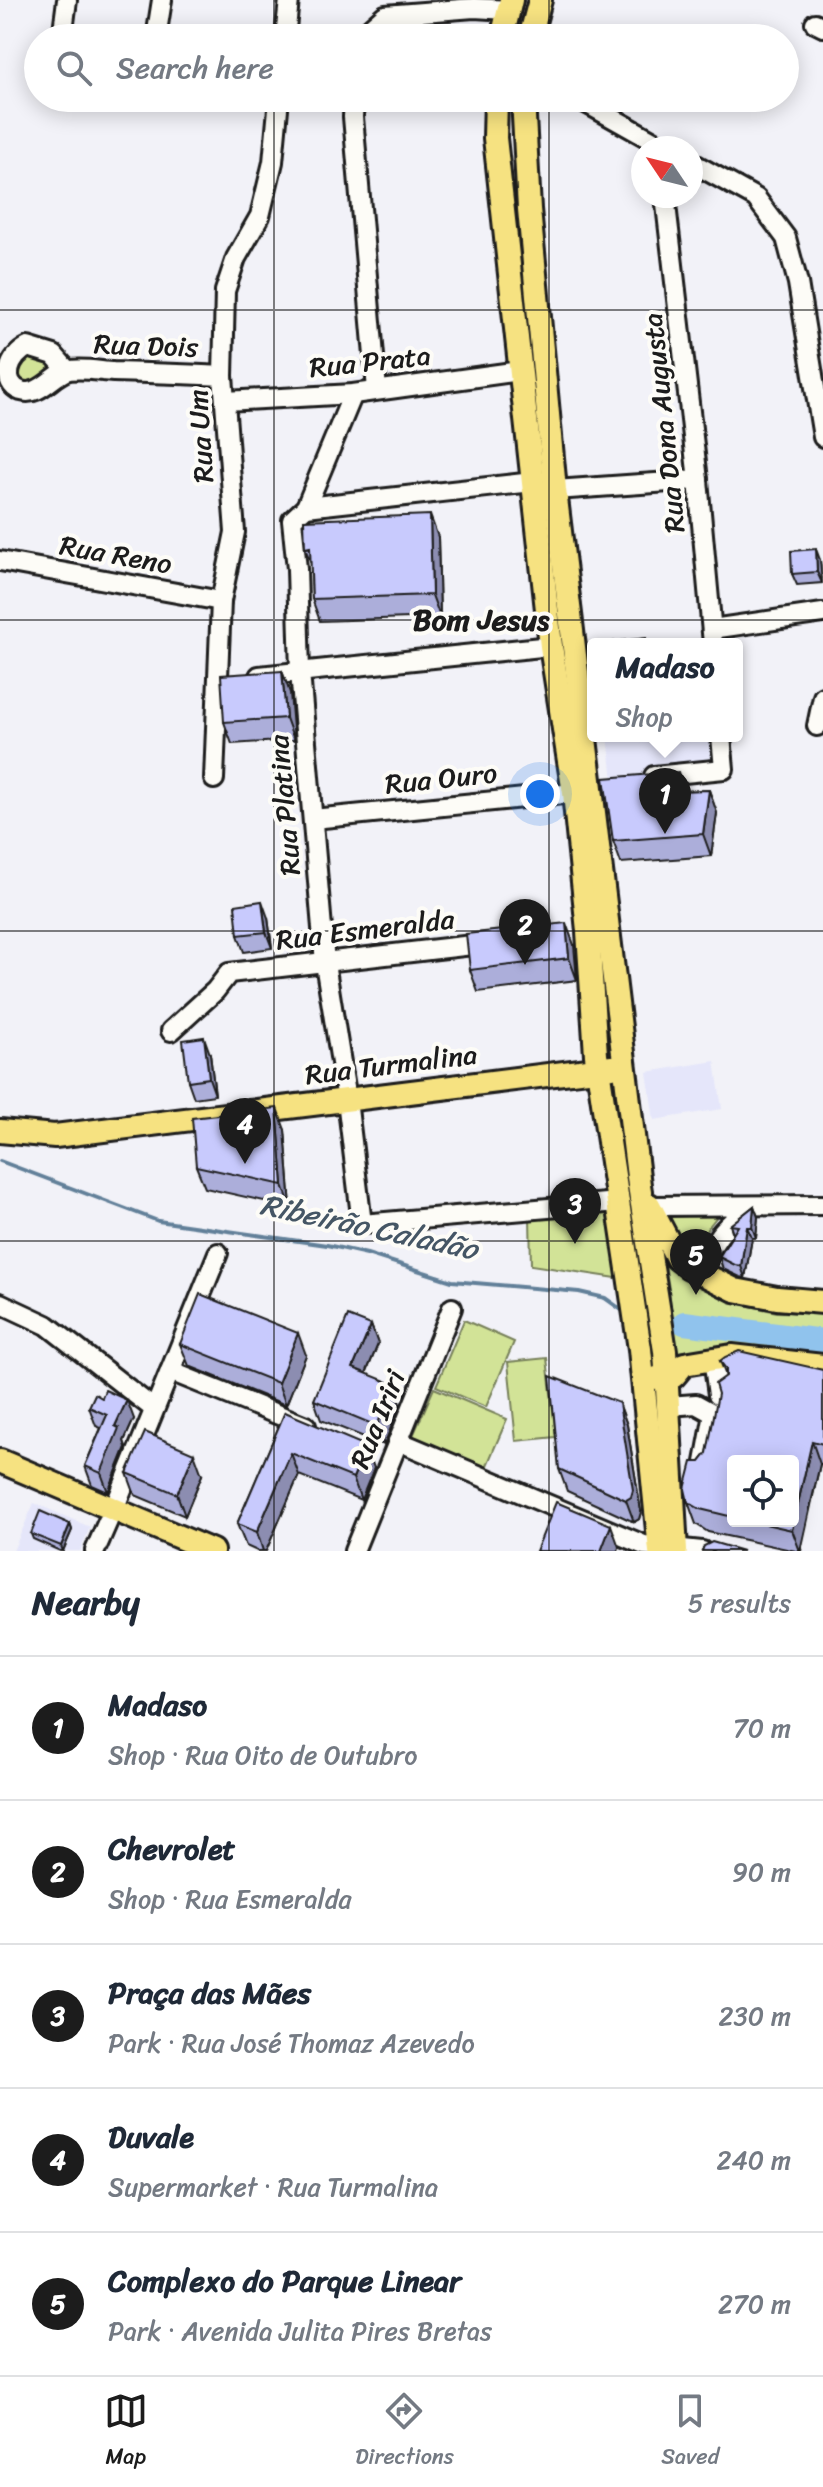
<!DOCTYPE html>
<html lang="en">
<head>
<meta charset="utf-8">
<style>
	:root { --surface:#fff; --page:#f6f6f7; --text:#1f2937; --muted:#747a83; --line:#e0e1e3; --accent:#1c1c1c }
	body { margin:0; font-family:Sriracha,sans-serif; background:var(--page); color:var(--text) }
	.controls { position:absolute; right:24px; bottom:24px; display:grid; overflow:hidden; border-radius:8px; box-shadow:0 4px 20px #0003 }
	.controls button { width:72px; height:72px; display:grid; place-items:center; padding:0; border:0; border-bottom:2px solid var(--line); background:var(--surface); color:var(--text); font:40px sans-serif }
	.compass { position:absolute; left:631px; top:136px; width:72px; height:72px; border-radius:50%; background:var(--surface); box-shadow:0 4px 20px #0003; rotate:305deg }
	.you { position:absolute; left:540px; top:794px; width:28px; height:28px; margin:-20px; border:6px solid #fff; border-radius:50%; background:#1a73e8; box-shadow:0 0 0 12px #1a73e833 }
	.badge { display:grid; place-items:center; width:52px; height:52px; border-radius:50%; background:var(--accent); color:#fff; font-size:26px; font-weight:700 }
	.pin { position:absolute; translate:-50% -66px; filter:drop-shadow(0 2px 4px #0008) }
	.pin::after { content:''; position:absolute; top:42px; width:28px; height:24px; background:inherit; clip-path:polygon(0 0,100% 0,50% 100%) }
	.popup { position:absolute; left:587px; top:638px; width:156px; height:104px; box-sizing:border-box; display:grid; place-content:center; border-radius:8px; background:var(--surface); filter:drop-shadow(0 2px 6px #0005); font-size:26px; white-space:nowrap; color:var(--muted) }
	.popup b { font-size:30px; color:var(--text) }
	.popup::after { content:''; position:absolute; left:50%; top:100%; margin-left:-16px; border:16px solid transparent; border-top-color:var(--surface) }
	.list { margin:0; padding:0; list-style:none }
	h2 { display:flex; justify-content:space-between; align-items:center; height:104px; margin:0; padding:0 32px; font-size:34px }
	h2 small { font-size:26px; font-weight:400; color:var(--muted) }
	.list li { display:grid; grid-template-columns:52px 1fr auto; gap:24px; align-items:center; box-sizing:border-box; height:144px; padding:0 32px; border-top:2px solid var(--line) }
	.list b { display:block; font-size:30px; white-space:nowrap }
	.list p { margin:0; font-size:26px; white-space:nowrap; color:var(--muted) }
	.list em { font-size:26px; font-style:normal; color:var(--muted) }
	.icon { flex:none; width:44px; height:44px; fill:none; stroke:currentColor; stroke-width:2; stroke-linecap:round; stroke-linejoin:round }
	.map { position:relative; flex:none; width:823px; height:1551px; overflow:hidden }
	.search { position:absolute; background:var(--surface); box-shadow:0 4px 20px #0003; left:24px; right:24px; top:24px; height:88px; display:flex; align-items:center; gap:20px; box-sizing:border-box; padding:0 28px; border-radius:44px; color:var(--muted); font-size:30px }
	.sheet { height:824px; background:var(--surface) }
	nav { display:flex; justify-content:space-around; align-items:center; box-sizing:border-box; height:112px; border-top:2px solid var(--line); background:var(--surface); font-size:22px; color:var(--muted) }
	nav a { display:grid; justify-items:center; gap:4px }
	nav .on { color:var(--accent) }
	.map>svg:first-child { display:block }
	.built { fill:#e5e6fa }
	.green { fill:#d2e397; stroke:#77805a; stroke-width:2 }
	.lines { fill:none; stroke-linecap:round; stroke-linejoin:round }
	.stream { stroke:#628099; stroke-width:4 }
	.river { stroke:#90c3ed; stroke-width:24 }
	.minor-casing { stroke:#1c1c1c; stroke-width:24 }
	.major-casing { stroke:#1c1c1c; stroke-width:28 }
	.minor { stroke:#fdfcf7; stroke-width:18 }
	.major { stroke:#f6e281; stroke-width:22 }
	.wall { fill:#acaeda; stroke:#1c1c1c; stroke-width:2; fill-rule:evenodd }
	.shaded-wall { fill:#8c8db1; stroke:#1c1c1c; stroke-width:2 }
	.building { fill:#c8cafd; stroke:#1c1c1c; stroke-width:2 }
	.grid { fill:none; stroke:#1c1c1c; stroke-width:2; stroke-opacity:0.55 }
	.labels { text-anchor:middle; stroke-width:8; stroke-linejoin:round; paint-order:stroke }
	.street-label { font-size:28px; fill:#1c1c1c; stroke:#fdfcf7 }
	.neighbourhood-label { font-size:30px; font-weight:bold; fill:#1c1c1c; stroke:#fdfcf7 }
	.water-label { font-size:30px; font-style:italic; fill:#455665; stroke:#fdfcf7 }
</style>
</head>
<body>
<div class="map">
<svg width="823" height="1551" viewBox="0 0 823 1551">
	<rect width="100%" height="100%" fill="#f2f2f8"/>
	<filter id="ink" filterUnits="userSpaceOnUse"><feTurbulence type="fractalNoise" baseFrequency=".0125" numOctaves="2"/><feDisplacementMap in="SourceGraphic" scale="16" xChannelSelector="R" yChannelSelector="G"/><feConvolveMatrix kernelMatrix="1 2 1 2 8 2 1 2 1" color-interpolation-filters="sRGB"/></filter>
	<g filter="url(#ink)">
		<!-- built -->
		<g class="built">
			<polygon points="608,736 715,736 718,769 613,780"/>
			<polygon points="715,1061 722,1109 654,1120 647,1072"/>
			<polygon points="34,1503 90,1527 80,1551 13,1551"/>
		</g>
		<!-- green -->
		<g class="green">
			<polygon points="39,353 59,370 33,387 13,382 16,358"/>
			<polygon points="598,1210 613,1218 623,1279 531,1265 530,1216"/>
			<polygon points="719,1214 707,1229 695,1266 666,1227 670,1217"/>
			<polygon points="660,1232 728,1301 777,1312 823,1313 823,1353 747,1350 678,1367 669,1289"/>
			<polygon points="464,1320 514,1342 486,1407 436,1386"/>
			<polygon points="547,1358 556,1437 516,1441 508,1362"/>
			<polygon points="434,1388 507,1419 485,1470 412,1438"/>
		</g>
		<g class="lines">
			<!-- stream -->
			<g class="stream">
				<polyline points="0,1161 158,1221 327,1245 367,1254 452,1281 579,1292 605,1298 626,1313"/>
				<polyline points="669,1321 684,1323"/>
			</g>
			<!-- river -->
			<polyline class="river" points="684,1323 823,1341"/>
			<defs>
				<g id="minor">
					<polyline points="815,23 823,27"/>
					<polyline points="62,38 67,0"/>
					<polyline points="156,38 162,0"/>
					<polyline points="285,38 289,0"/>
					<polyline points="365,38 367,31 385,15 474,8 508,10"/>
					<polyline points="354,98 353,117 377,390"/>
					<polyline points="577,98 666,148"/>
					<polyline points="691,162 756,198 786,238 798,283 823,437"/>
					<polyline points="665,196 698,480 713,644"/>
					<path d="M67,370L54,355L28,347C9,356 0,383 21,391C41,397 53,373 70,370C83,368 99,371 113,372C150,373 187,374 223,376"/>
					<polyline points="353,394 306,507 292,520 297,569 300,672 325,963 347,1100 362,1224 618,1202"/>
					<polyline points="226,401 353,394 520,371"/>
					<polyline points="555,490 698,480"/>
					<polyline points="306,507 533,482"/>
					<polyline points="0,561 221,601"/>
					<polyline points="712,629 823,613"/>
					<polyline points="259,676 551,646"/>
					<polyline points="817,726 823,697"/>
					<polyline points="654,776 724,769 721,736"/>
					<polyline points="214,779 221,601 235,532 223,376 225,291 236,258 260,216 273,162 279,98"/>
					<polyline points="313,819 574,793"/>
					<polyline points="171,1031 215,991 229,973 490,943"/>
					<polyline points="648,1218 650,1206 823,1205"/>
					<path d="M701,1273C712,1239 722,1229 749,1207"/>
					<polyline points="0,1303 47,1325 154,1409"/>
					<polyline points="713,1358 718,1395 723,1394"/>
					<polyline points="170,1371 306,1426"/>
					<polyline points="668,1406 696,1404 714,1414 703,1473"/>
					<polyline points="398,1441 644,1545 702,1551"/>
					<polyline points="114,1509 218,1253"/>
					<polyline points="95,1551 108,1521"/>
					<polyline points="354,1551 452,1308"/>
				</g>
				<g id="major">
					<polyline points="502,38 511,0"/>
					<polyline points="530,38 540,0"/>
					<polyline points="496,98 495,138 551,646 574,793 588,931 596,1055 640,1349 660,1551"/>
					<polyline points="523,98 529,209 555,490 639,1185 665,1351 676,1551"/>
					<polyline points="0,1131 55,1136 612,1067"/>
					<polyline points="649,1205 677,1258 689,1267 735,1290 777,1298 823,1302"/>
					<polyline points="657,1378 674,1376 684,1364 732,1356 823,1366"/>
					<polyline points="0,1461 212,1551"/>
				</g>
			</defs>
			<!-- minor casing -->
			<use href="#minor" class="minor-casing"/>
			<!-- major casing -->
			<use href="#major" class="major-casing"/>
			<!-- minor -->
			<use href="#minor" class="minor"/>
			<!-- major -->
			<use href="#major" class="major"/>
		</g>
		<!-- wall -->
		<g class="wall">
			<polygon points="438,537 440,617 320,621 312,599 311,563 305,548"/>
			<polygon points="820,560 822,583 797,585 792,574"/>
			<polygon points="282,671 290,693 294,740 232,744 224,722"/>
			<polygon points="709,790 717,813 711,856 621,863 613,841 684,791"/>
			<polygon points="268,918 272,948 244,952 238,935"/>
			<polygon points="574,945 577,980 478,992 470,970"/>
			<polygon points="210,1054 215,1095 194,1098 188,1081"/>
			<polygon points="285,1130 291,1207 205,1188 196,1166"/>
			<polygon points="754,1206 758,1217 756,1238 752,1238 745,1278 740,1277 723,1269 719,1257 733,1234 730,1225"/>
			<polygon points="371,1325 378,1344 366,1374 400,1404 384,1445 321,1420 314,1400"/>
			<polygon points="180,1344 306,1355 286,1405 189,1366"/>
			<path d="M720,1361L823,1370V1464H820L801,1551H796L708,1532L696,1524L688,1502L700,1462L707,1453L726,1376ZM733,1461L793,1521H733Z"/>
			<polygon points="102,1398 134,1419 124,1441 126,1447 108,1492 92,1485 85,1466 101,1428 96,1426 89,1407"/>
			<polygon points="619,1403 627,1425 641,1512 639,1519 634,1522 567,1491 559,1469"/>
			<polygon points="285,1412 374,1468 361,1500 299,1475 266,1551 257,1551 246,1546 237,1524"/>
			<polygon points="127,1473 202,1475 185,1516 135,1495"/>
			<polygon points="70,1524 72,1530 63,1551 60,1551 33,1539 31,1534"/>
		</g>
		<!-- shaded-wall -->
		<g class="shaded-wall">
			<polygon points="430,515 438,537 440,617 432,595"/>
			<polygon points="816,549 820,560 822,583 817,572"/>
			<polygon points="282,671 290,693 294,740 286,718"/>
			<polygon points="678,772 686,794 679,791"/>
			<polygon points="709,790 717,813 711,856 703,834"/>
			<polygon points="262,901 268,918 272,948 266,932"/>
			<polygon points="566,923 574,945 577,980 569,958"/>
			<polygon points="204,1037 210,1054 215,1095 209,1078"/>
			<polygon points="277,1108 285,1130 291,1207 283,1185"/>
			<polygon points="754,1206 758,1217 756,1238 752,1227"/>
			<polygon points="747,1227 752,1238 745,1278 741,1266"/>
			<polygon points="371,1325 378,1344 360,1388 353,1368"/>
			<polygon points="298,1333 306,1355 286,1405 278,1383"/>
			<polygon points="393,1384 400,1404 384,1445 377,1426"/>
			<polygon points="127,1400 134,1419 124,1441 126,1447 108,1492 101,1473 115,1426"/>
			<polygon points="619,1403 627,1425 641,1512 639,1519 634,1522 626,1500"/>
			<polygon points="812,1441 820,1464 800,1551 792,1530"/>
			<polygon points="366,1446 374,1468 361,1500 353,1478"/>
			<polygon points="194,1453 202,1475 185,1516 177,1494"/>
			<polygon points="291,1453 299,1475 266,1551 263,1551 257,1532"/>
			<polygon points="70,1524 72,1530 63,1551 61,1546"/>
			<polygon points="611,1525 619,1547 618,1551 601,1551"/>
		</g>
		<!-- building -->
		<g class="building">
			<polygon points="430,515 432,595 312,599 310,547 305,548 304,520"/>
			<polygon points="816,549 817,572 792,574 791,551"/>
			<polygon points="646,638 646,644 594,644"/>
			<polygon points="282,671 286,718 224,722 221,675"/>
			<polygon points="678,772 679,791 709,790 703,834 613,841 604,778"/>
			<polygon points="262,901 266,932 238,935 235,905"/>
			<polygon points="566,923 569,958 470,970 466,934"/>
			<polygon points="204,1037 209,1078 188,1081 183,1040"/>
			<polygon points="277,1108 283,1185 196,1166 192,1118"/>
			<polygon points="754,1206 752,1227 747,1227 741,1266 735,1265 719,1257 738,1226 730,1225"/>
			<polygon points="200,1294 298,1333 278,1383 180,1344"/>
			<polygon points="348,1316 371,1325 353,1368 393,1384 377,1426 314,1400"/>
			<polygon points="739,1351 823,1370 823,1444 812,1441 792,1530 752,1521 793,1521 793,1461 733,1461 733,1517 700,1509 688,1502 685,1489 692,1462 700,1462 707,1453 718,1394 715,1384 726,1376 726,1369 720,1361 725,1357"/>
			<polygon points="550,1376 619,1403 633,1490 631,1497 626,1500 559,1469"/>
			<polygon points="105,1390 127,1400 115,1426 119,1428 101,1473 85,1466 107,1415 89,1407 95,1394 102,1398"/>
			<polygon points="285,1412 366,1446 353,1478 291,1453 257,1532 237,1524"/>
			<polygon points="145,1432 194,1453 177,1494 127,1473"/>
			<polygon points="556,1502 611,1525 601,1551 536,1551"/>
			<polygon points="40,1511 70,1524 61,1546 31,1534"/>
			<polygon points="712,1542 743,1551 702,1551 704,1546"/>
		</g>
	</g>
	<!-- grid -->
	<path class="grid" d="M274,0V38M549,0V38M274,98V1551M549,98V1551M0,310H823M0,620H823M0,931H823M0,1241H823"/>
	<g class="labels">
		<!-- street labels -->
		<g class="street-label">
			<text transform="translate(146 345) rotate(2)" y="10">Rua Dois</text>
			<text transform="translate(370 361) rotate(-6)" y="10">Rua Prata</text>
			<text transform="translate(663 423) rotate(-96)" y="10">Rua Dona Augusta</text>
			<text transform="translate(200 436) rotate(-94)" y="10">Rua Um</text>
			<text transform="translate(116 554) rotate(10)" y="10">Rua Reno</text>
			<text transform="translate(441 778) rotate(-6)" y="10">Rua Ouro</text>
			<text transform="translate(284 805) rotate(-95)" y="10">Rua Platina</text>
			<text transform="translate(365 929) rotate(-7)" y="10">Rua Esmeralda</text>
			<text transform="translate(391 1064) rotate(-7)" y="10">Rua Turmalina</text>
			<text transform="translate(377 1419) rotate(-68)" y="10">Rua Iriri</text>
		</g>
		<!-- neighbourhood labels -->
		<g class="neighbourhood-label">
			<text x="481" y="630">Bom Jesus</text>
		</g>
		<!-- water labels -->
		<g class="water-label">
			<text transform="translate(369 1227) rotate(12)" y="10">Ribeirão Caladão</text>
		</g>
	</g>
</svg>
<div class="controls">
<button><svg class="icon" aria-label="locate" viewBox="0 0 24 24"><circle cx="12" cy="12" r="6"/><path d="M12 2v4M12 18v4M2 12h4M18 12h4"/></svg></button>
</div>
<svg class="compass" viewBox="-18 -18 36 36"><path d="M0-13l5 13h-10z" fill="#e53935"/><path d="M0 13l5-13h-10z" fill="#747a83"/></svg>
<div class="you"></div>
<div class="pin badge" style="left:665px;top:834px">1</div>
<div class="popup"><b>Madaso</b>Shop</div>
<div class="pin badge" style="left:525px;top:965px">2</div>
<div class="pin badge" style="left:575px;top:1244px">3</div>
<div class="pin badge" style="left:245px;top:1164px">4</div>
<div class="pin badge" style="left:696px;top:1295px">5</div>
<div class="search"><svg class="icon" aria-label="search" viewBox="0 0 24 24"><circle cx="10" cy="10" r="6"/><path d="M15 15l6 6"/></svg>Search here</div>
</div>
<section class="sheet">
<h2>Nearby<small>5 results</small></h2>
<ul class="list">
<li><span class="badge">1</span><div><b>Madaso</b><p>Shop · Rua Oito de Outubro</p></div><em>70 m</em></li>
<li><span class="badge">2</span><div><b>Chevrolet</b><p>Shop · Rua Esmeralda</p></div><em>90 m</em></li>
<li><span class="badge">3</span><div><b>Praça das Mães</b><p>Park · Rua José Thomaz Azevedo</p></div><em>230 m</em></li>
<li><span class="badge">4</span><div><b>Duvale</b><p>Supermarket · Rua Turmalina</p></div><em>240 m</em></li>
<li><span class="badge">5</span><div><b>Complexo do Parque Linear</b><p>Park · Avenida Julita Pires Bretas</p></div><em>270 m</em></li>
</ul>
</section>
<nav>
<a class="on"><svg class="icon" aria-label="map" viewBox="0 0 24 24"><path d="M3 6l6-2 6 2 6-2v14l-6 2-6-2-6 2zM9 4v14M15 6v14"/></svg>Map</a>
<a><svg class="icon" aria-label="directions" viewBox="0 0 24 24"><path d="M12 3l9 9-9 9-9-9zM9 14v-3h6M13 9l2 2-2 2"/></svg>Directions</a>
<a><svg class="icon" aria-label="saved" viewBox="0 0 24 24"><path d="M7 4h10v16l-5-4-5 4z"/></svg>Saved</a>
</nav>
</body>
</html>
